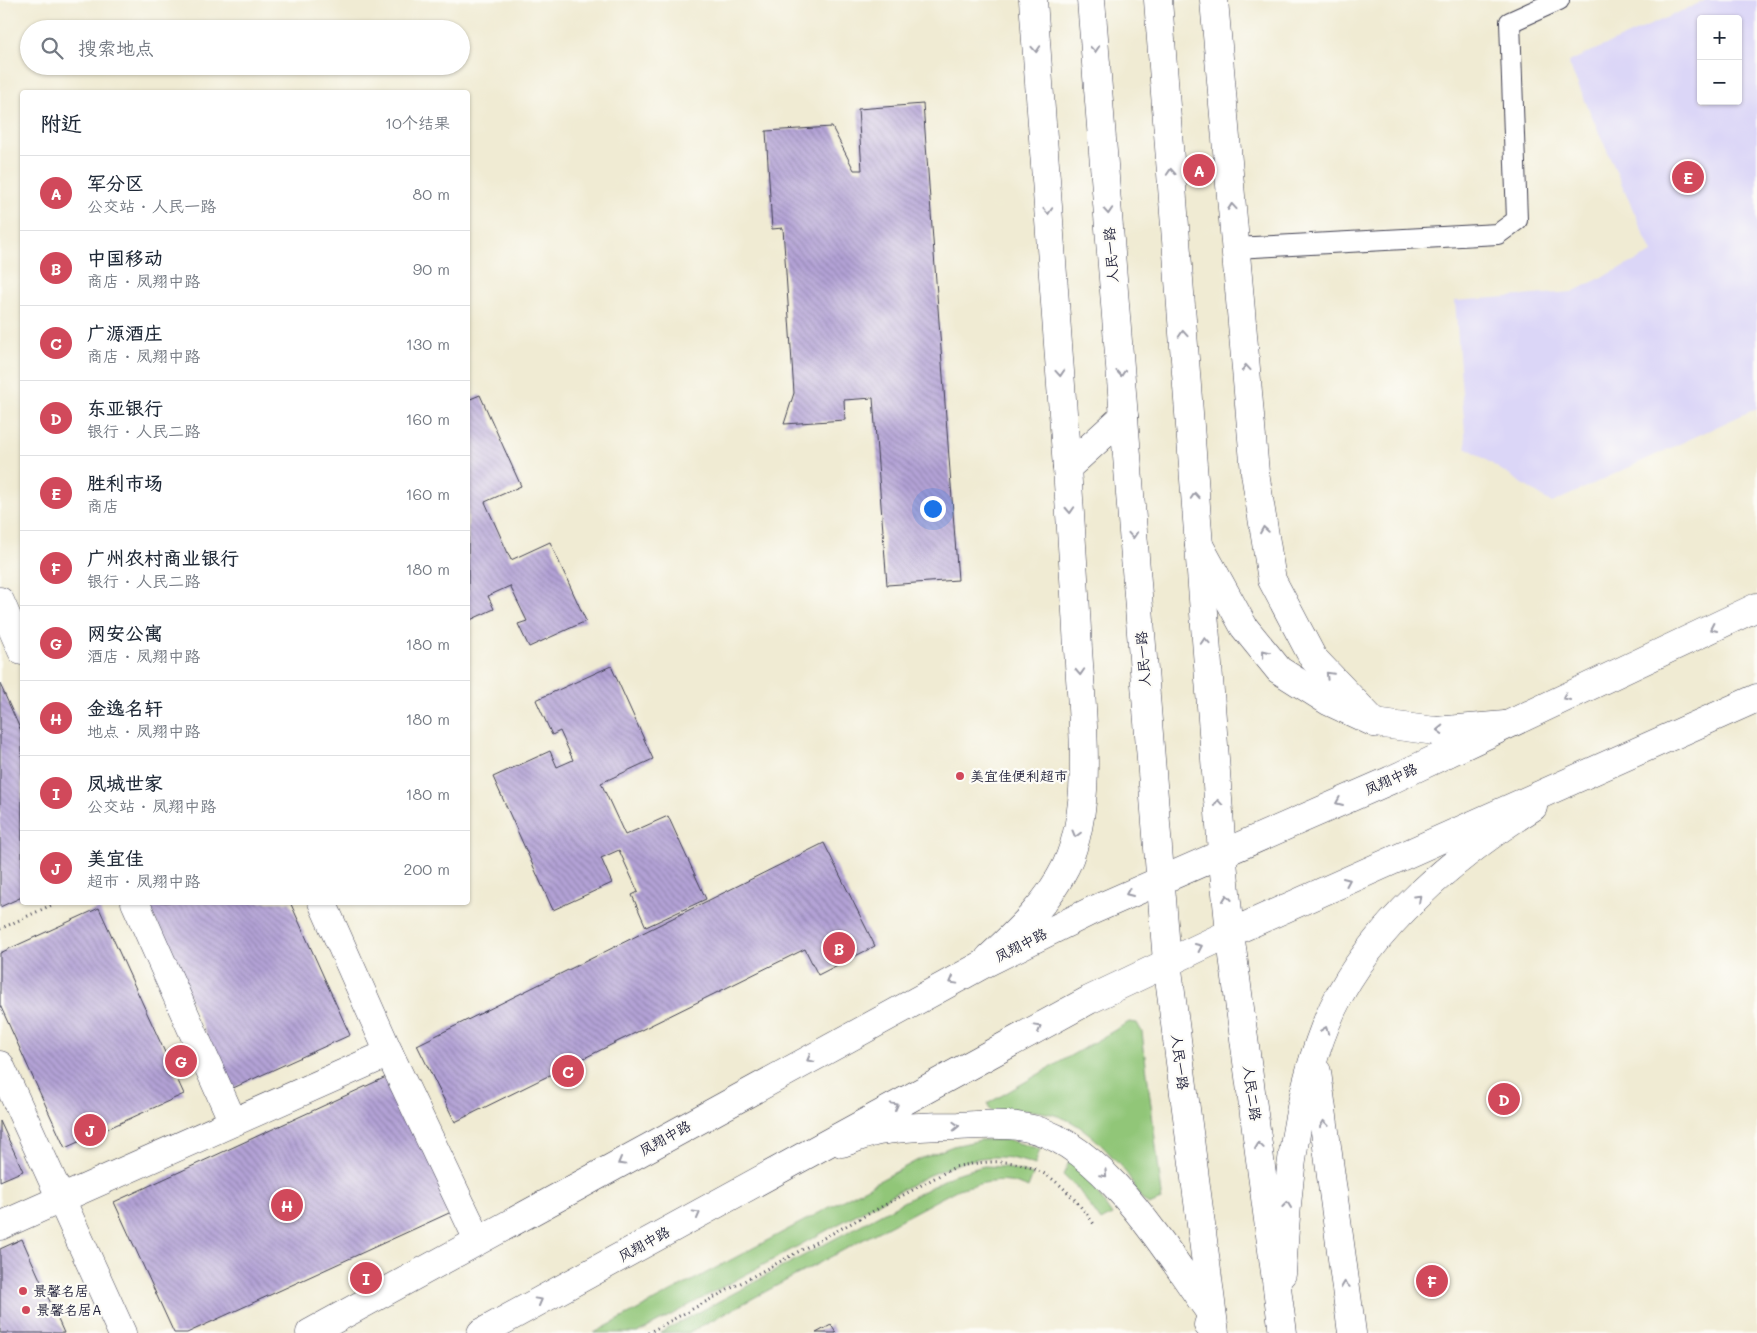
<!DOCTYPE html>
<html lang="zh">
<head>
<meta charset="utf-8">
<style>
	:root { --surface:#fff; --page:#f2f2f3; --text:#1f2937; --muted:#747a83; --line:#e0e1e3; --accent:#d1495b }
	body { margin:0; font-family:Mali,"LXGW WenKai TC",sans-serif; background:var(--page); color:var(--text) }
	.controls { position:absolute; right:15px; top:15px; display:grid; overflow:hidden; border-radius:5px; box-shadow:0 1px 4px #0004 }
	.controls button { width:45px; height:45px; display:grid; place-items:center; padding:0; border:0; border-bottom:1px solid var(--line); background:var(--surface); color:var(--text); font:25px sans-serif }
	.you { position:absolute; left:932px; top:508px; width:18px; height:18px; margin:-12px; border:4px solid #fff; border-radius:50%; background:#1a73e8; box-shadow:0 0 0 8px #1a73e833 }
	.badge { display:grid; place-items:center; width:32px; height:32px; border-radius:50%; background:var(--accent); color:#fff; font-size:16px; font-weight:700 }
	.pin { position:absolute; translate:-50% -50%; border:2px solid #fff; box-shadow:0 1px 5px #0006 }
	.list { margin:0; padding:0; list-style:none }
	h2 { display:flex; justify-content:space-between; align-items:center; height:65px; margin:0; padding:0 20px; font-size:21px }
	h2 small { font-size:16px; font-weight:400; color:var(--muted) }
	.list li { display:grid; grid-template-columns:32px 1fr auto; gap:15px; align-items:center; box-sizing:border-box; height:75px; padding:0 20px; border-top:1px solid var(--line) }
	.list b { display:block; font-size:19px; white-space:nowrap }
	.list p { margin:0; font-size:16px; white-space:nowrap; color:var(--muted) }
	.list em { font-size:16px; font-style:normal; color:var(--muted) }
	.icon { flex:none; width:28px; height:28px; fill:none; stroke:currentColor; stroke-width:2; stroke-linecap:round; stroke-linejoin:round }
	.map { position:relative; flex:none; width:1757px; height:1333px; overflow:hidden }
	.search { position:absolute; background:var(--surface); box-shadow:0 1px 4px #0004; left:20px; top:20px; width:450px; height:55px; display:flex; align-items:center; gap:12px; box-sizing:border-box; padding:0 18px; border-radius:28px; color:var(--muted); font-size:19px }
	.panel { position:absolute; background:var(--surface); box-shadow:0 1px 4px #0004; left:20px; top:90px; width:450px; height:815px; border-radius:5px }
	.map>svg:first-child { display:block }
	.built { fill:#dbd6f7; fill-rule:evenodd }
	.grass { fill:#91c678; stroke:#5a745a }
	.building { fill:url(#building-back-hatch) }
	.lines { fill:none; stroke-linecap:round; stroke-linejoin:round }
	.service-casing { stroke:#414052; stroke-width:22 }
	.minor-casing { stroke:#414052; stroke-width:29 }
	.tertiary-casing { stroke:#414052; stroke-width:29 }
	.secondary-casing { stroke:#414052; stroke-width:29 }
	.primary-casing { stroke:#414052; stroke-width:29 }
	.path { stroke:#414052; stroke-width:3; stroke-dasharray:1 4; stroke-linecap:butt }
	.service { stroke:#fff; stroke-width:20 }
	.minor { stroke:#fff; stroke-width:28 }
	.tertiary { stroke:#fff; stroke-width:28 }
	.secondary { stroke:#fff; stroke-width:28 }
	.primary { stroke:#fff; stroke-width:28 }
	.oneway { stroke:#9c9ca7 }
	.poi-dot { fill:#d1495b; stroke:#fdfcf7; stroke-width:2 }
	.labels { text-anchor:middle; stroke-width:4.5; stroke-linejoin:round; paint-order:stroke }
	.street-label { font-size:14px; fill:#22223b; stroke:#fdfcf7 }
	.poi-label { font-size:14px; fill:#22223b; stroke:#fdfcf7; text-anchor:start }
</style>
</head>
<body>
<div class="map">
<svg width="1757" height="1333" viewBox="0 0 1757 1333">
	<defs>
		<pattern id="building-back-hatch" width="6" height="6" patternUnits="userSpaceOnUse" patternTransform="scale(1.25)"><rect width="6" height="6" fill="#b3a2d6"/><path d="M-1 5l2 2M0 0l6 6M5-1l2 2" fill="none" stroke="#9184af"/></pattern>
	</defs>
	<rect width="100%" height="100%" fill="#fdfcf7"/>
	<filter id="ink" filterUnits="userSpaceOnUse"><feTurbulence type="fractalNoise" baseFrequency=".02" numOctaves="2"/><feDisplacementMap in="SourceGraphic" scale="10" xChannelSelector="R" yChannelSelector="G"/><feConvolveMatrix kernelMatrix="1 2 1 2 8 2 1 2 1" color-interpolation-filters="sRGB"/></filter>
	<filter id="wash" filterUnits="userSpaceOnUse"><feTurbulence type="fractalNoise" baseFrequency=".0096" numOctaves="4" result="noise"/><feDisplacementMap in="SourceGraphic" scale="20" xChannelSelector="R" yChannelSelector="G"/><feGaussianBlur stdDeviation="1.12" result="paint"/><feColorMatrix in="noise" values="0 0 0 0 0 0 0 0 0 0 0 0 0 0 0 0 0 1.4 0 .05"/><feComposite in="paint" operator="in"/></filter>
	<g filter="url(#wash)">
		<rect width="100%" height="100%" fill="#f0ebd3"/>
		<!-- built -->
		<path class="built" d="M1706,0H1757V408L1552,503L1466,447L1455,301L1572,292L1652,253L1568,62ZM1701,19H1738V101H1701Z"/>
		<!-- grass -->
		<g class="grass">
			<path d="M1129,1022L1137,1023L1142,1032L1162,1195L1161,1200L1149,1205C1138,1198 1135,1185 1127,1174C1083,1121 1062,1106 991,1111L987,1104Z"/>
			<path d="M981,1140H1008L1040,1149L1035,1165C993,1149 967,1159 927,1176L638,1333H594L918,1160L953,1146Z"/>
			<polygon points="1070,1160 1087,1178 1112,1215 1101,1221 1078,1189 1063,1175"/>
			<path d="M984,1166L1005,1167L1033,1175L1028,1188C1004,1176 983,1183 958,1189L688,1333H660L955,1174Z"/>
		</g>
		<g id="blocks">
			<!-- building -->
			<g class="building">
				<polygon points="923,104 958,580 887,585 873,398 844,400 845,420 784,424 794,393 783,228 772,229 766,131 832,127 854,170 862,170 858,109"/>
				<polygon points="480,395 521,486 485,502 511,560 550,542 586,621 529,647 518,624 527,621 510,586 488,596 494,609 468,621 468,486 469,485 468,400"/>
				<polygon points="611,666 653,759 601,783 625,835 668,816 706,899 646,927 632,895 638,892 619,850 601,858 612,883 553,910 493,777 550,751 557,767 573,760 560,731 552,735 536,700"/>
				<polygon points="0,684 22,733 22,897 0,907"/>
				<polygon points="824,843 875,946 818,975 805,949 455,1122 417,1045"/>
				<polygon points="147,902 290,902 350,1035 231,1089"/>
				<polygon points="99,908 184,1094 65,1148 0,1005 0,953"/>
				<polygon points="397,1072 460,1208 187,1333 174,1333 114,1202"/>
				<polygon points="0,1121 23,1171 0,1181"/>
				<polygon points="22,1239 64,1333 0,1333 0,1249"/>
				<polygon points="831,1325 836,1333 816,1333"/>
			</g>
		</g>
	</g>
	<g filter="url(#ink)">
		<use href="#blocks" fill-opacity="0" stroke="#414052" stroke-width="1"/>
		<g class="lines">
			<defs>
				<polyline id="service" points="1235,248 1498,234 1517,220 1510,22 1559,0"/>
				<g id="minor">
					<polyline points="0,601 22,651"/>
					<polyline points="135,902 233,1122"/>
					<polyline points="322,902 389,1053 478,1240"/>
					<polyline points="0,1226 389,1053"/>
				</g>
				<polyline id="tertiary" points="0,1065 122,1333"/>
				<g id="secondary">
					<polyline points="1033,0 1067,468"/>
					<polyline points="1214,0 1255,473 1272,580 1313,658 1375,723"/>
					<polyline points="1199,545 1244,627 1279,670 1328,701 1375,723 1435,731 1505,725"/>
					<path d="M989,958C1019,930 1048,903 1066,866C1094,806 1082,714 1078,649C1075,589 1071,528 1067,468L1124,416"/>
					<polyline points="1317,1072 1352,1333"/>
					<path d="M842,1143C854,1139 867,1133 879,1131C905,1127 932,1126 958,1126C980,1125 1002,1123 1023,1127C1101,1138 1169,1256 1212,1315L1208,1325"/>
					<path d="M1282,1274C1287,1186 1295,1090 1333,1008C1372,926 1457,855 1533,807"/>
				</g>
				<g id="primary">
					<polyline points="1091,0 1167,962 1215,1333"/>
					<polyline points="1158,0 1222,852 1230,933 1283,1333"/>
					<polyline points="310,1333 982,965 1091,911 1391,780 1757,607"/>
					<polyline points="481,1333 1089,1000 1230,933 1757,698"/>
				</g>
			</defs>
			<!-- service casing -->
			<use href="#service" class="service-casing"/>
			<!-- minor casing -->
			<use href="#minor" class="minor-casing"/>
			<!-- tertiary casing -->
			<use href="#tertiary" class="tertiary-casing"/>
			<!-- secondary casing -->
			<use href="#secondary" class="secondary-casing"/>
			<!-- primary casing -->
			<use href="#primary" class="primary-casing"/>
			<!-- path -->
			<g class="path">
				<polyline points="0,929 58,902"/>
				<path d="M648,1333L955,1167C1024,1152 1054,1169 1094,1224"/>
			</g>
			<!-- service -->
			<use href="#service" class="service"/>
			<!-- minor -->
			<use href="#minor" class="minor"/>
			<!-- tertiary -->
			<use href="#tertiary" class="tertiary"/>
			<!-- secondary -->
			<use href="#secondary" class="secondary"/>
			<!-- primary -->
			<use href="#primary" class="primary"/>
		</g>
		<!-- one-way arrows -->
		<defs><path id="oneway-chevron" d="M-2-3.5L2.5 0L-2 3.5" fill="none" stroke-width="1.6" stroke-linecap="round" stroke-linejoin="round" transform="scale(1.25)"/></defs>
		<g class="oneway">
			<use href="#oneway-chevron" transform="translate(1036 49) rotate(86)"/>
			<use href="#oneway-chevron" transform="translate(1095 49) rotate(86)"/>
			<use href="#oneway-chevron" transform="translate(1171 172) rotate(-94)"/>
			<use href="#oneway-chevron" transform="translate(1232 207) rotate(-95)"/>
			<use href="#oneway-chevron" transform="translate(1048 211) rotate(86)"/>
			<use href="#oneway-chevron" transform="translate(1108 211) rotate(86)"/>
			<use href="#oneway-chevron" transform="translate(1183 334) rotate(-94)"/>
			<use href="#oneway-chevron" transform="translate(1246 368) rotate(-95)"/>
			<use href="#oneway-chevron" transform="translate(1060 373) rotate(86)"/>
			<use href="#oneway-chevron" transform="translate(1121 373) rotate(86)"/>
			<use href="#oneway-chevron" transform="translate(1195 496) rotate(-94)"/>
			<use href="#oneway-chevron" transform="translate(1070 510) rotate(87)"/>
			<use href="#oneway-chevron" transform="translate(1264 530) rotate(-99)"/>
			<use href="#oneway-chevron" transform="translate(1133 535) rotate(86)"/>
			<use href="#oneway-chevron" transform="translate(1713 628) rotate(155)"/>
			<use href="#oneway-chevron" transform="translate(1205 641) rotate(-94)"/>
			<use href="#oneway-chevron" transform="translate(1265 653) rotate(-129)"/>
			<use href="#oneway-chevron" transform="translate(1080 672) rotate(87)"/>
			<use href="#oneway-chevron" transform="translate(1329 675) rotate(-134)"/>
			<use href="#oneway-chevron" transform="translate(1566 697) rotate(155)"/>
			<use href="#oneway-chevron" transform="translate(1440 730) rotate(178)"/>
			<use href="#oneway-chevron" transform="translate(1339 802) rotate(157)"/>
			<use href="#oneway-chevron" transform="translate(1218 803) rotate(-95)"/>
			<use href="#oneway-chevron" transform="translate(1076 834) rotate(105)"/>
			<use href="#oneway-chevron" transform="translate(1347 881) rotate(-24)"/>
			<use href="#oneway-chevron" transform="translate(1129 893) rotate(156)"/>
			<use href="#oneway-chevron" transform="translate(1227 898) rotate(-96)"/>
			<use href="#oneway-chevron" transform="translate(1418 898) rotate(-43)"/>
			<use href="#oneway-chevron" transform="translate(1199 947) rotate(-25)"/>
			<use href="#oneway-chevron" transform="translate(953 981) rotate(151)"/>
			<use href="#oneway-chevron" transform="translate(1038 1028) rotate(-29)"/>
			<use href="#oneway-chevron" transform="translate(1325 1030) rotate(-70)"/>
			<use href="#oneway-chevron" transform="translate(810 1059) rotate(151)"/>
			<use href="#oneway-chevron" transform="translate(895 1106) rotate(-29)"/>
			<use href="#oneway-chevron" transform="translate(1324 1124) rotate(-98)"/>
			<use href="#oneway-chevron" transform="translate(956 1126) rotate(-2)"/>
			<use href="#oneway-chevron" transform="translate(1259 1146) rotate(-98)"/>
			<use href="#oneway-chevron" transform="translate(621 1162) rotate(151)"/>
			<use href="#oneway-chevron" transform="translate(1104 1174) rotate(46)"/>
			<use href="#oneway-chevron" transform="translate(1287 1205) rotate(-83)"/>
			<use href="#oneway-chevron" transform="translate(697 1214) rotate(-29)"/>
			<use href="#oneway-chevron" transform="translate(1345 1285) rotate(-98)"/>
			<use href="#oneway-chevron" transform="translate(539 1301) rotate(-29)"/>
		</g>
	</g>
	<!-- markers -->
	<g class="poi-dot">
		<circle cx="960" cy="776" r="5"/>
		<circle cx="23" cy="1291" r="5"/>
		<circle cx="26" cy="1310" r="5"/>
	</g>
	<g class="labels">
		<!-- street labels -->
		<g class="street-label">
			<text transform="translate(1111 255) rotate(-94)" y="5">人民一路</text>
			<text transform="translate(1143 659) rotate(-94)" y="5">人民一路</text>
			<text transform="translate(1391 779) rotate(-24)" y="5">凤翔中路</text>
			<text transform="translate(1021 945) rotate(-27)" y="5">凤翔中路</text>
			<text transform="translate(1180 1062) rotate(83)" y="5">人民一路</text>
			<text transform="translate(1252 1093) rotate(82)" y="5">人民二路</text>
			<text transform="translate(665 1138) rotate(-29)" y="5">凤翔中路</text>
			<text transform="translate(644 1244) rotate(-29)" y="5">风翔中路</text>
		</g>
		<!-- poi labels -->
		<g class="poi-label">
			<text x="970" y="781">美宜佳便利超市</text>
			<text x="33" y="1296">景馨名居</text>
			<text x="36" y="1315">景馨名居A</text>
		</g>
	</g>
</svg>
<div class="controls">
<button>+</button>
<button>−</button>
</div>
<div class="you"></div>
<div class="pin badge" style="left:1199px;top:170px">A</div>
<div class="pin badge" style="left:839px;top:948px">B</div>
<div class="pin badge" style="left:568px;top:1071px">C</div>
<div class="pin badge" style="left:1504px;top:1099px">D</div>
<div class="pin badge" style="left:1688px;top:177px">E</div>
<div class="pin badge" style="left:1432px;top:1281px">F</div>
<div class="pin badge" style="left:181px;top:1061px">G</div>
<div class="pin badge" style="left:287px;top:1205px">H</div>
<div class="pin badge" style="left:366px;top:1278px">I</div>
<div class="pin badge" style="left:90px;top:1130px">J</div>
<div class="search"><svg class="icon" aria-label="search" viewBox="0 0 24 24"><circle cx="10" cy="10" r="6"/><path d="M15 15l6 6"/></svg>搜索地点</div>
<section class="panel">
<h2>附近<small>10个结果</small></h2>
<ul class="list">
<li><span class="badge">A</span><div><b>军分区</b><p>公交站 · 人民一路</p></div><em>80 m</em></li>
<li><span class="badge">B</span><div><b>中国移动</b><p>商店 · 凤翔中路</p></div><em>90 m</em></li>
<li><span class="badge">C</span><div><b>广源酒庄</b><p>商店 · 凤翔中路</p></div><em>130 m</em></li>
<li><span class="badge">D</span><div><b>东亚银行</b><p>银行 · 人民二路</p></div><em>160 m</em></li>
<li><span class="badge">E</span><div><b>胜利市场</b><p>商店</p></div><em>160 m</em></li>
<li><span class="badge">F</span><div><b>广州农村商业银行</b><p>银行 · 人民二路</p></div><em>180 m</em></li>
<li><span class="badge">G</span><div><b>网安公寓</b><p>酒店 · 凤翔中路</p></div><em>180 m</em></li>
<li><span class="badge">H</span><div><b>金逸名轩</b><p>地点 · 凤翔中路</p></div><em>180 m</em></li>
<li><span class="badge">I</span><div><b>凤城世家</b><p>公交站 · 凤翔中路</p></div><em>180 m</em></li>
<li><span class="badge">J</span><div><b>美宜佳</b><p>超市 · 凤翔中路</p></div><em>200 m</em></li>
</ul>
</section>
</div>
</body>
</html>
